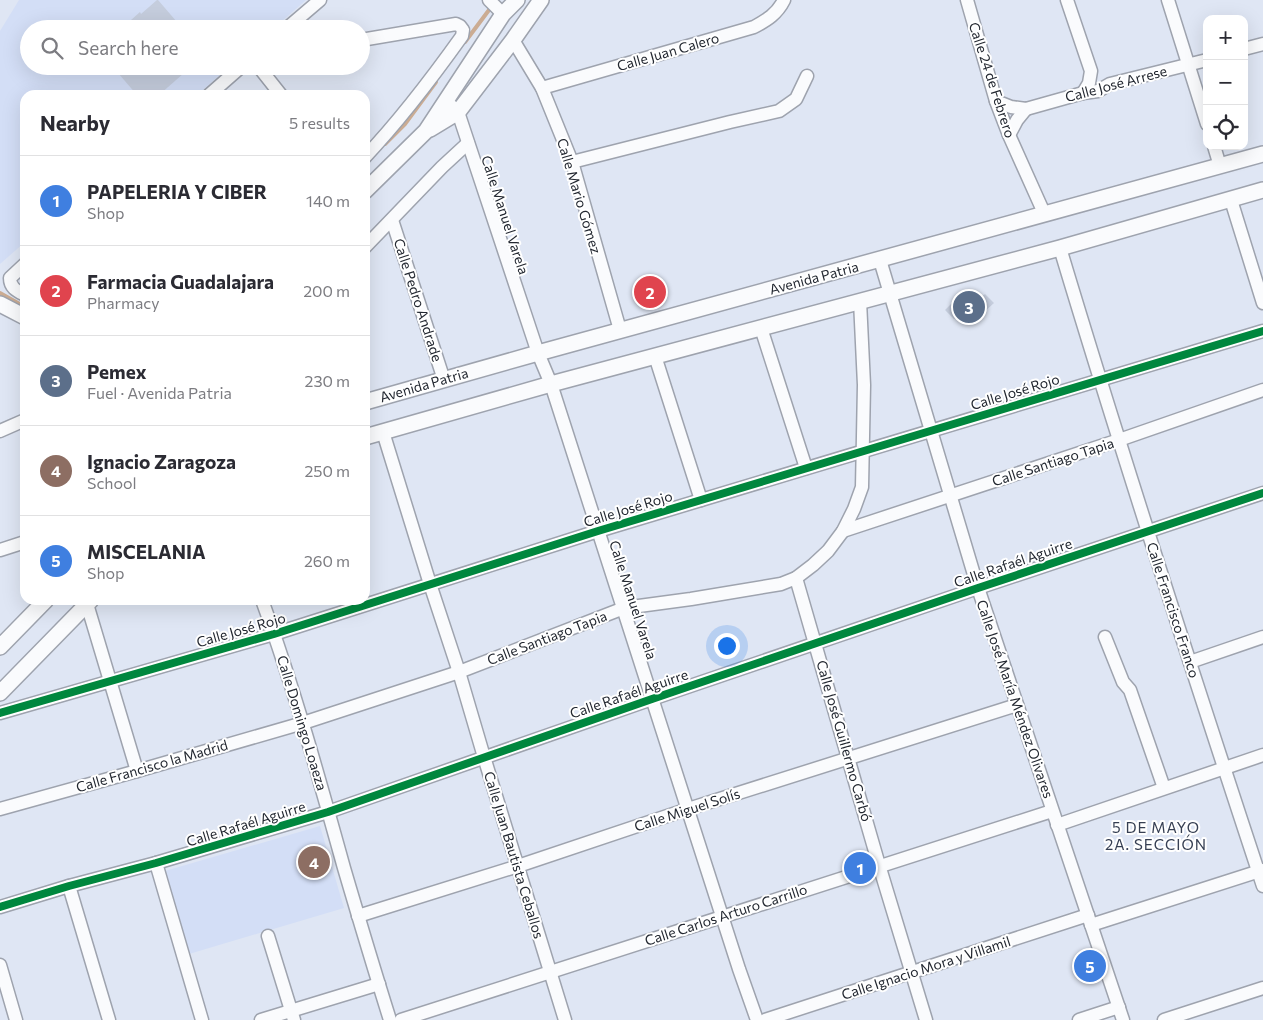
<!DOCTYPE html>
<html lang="en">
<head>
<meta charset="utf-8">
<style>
	:root { --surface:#fff; --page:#f7f7f7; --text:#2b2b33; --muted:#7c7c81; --line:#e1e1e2; --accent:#2563eb }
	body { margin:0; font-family:Commissioner,sans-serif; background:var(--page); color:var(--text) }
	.controls { position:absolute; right:15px; top:15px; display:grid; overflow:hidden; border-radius:10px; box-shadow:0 5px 20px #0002 }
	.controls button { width:45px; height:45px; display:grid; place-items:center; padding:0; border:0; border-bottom:1px solid var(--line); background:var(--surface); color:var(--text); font:25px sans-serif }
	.you { position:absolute; left:726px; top:645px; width:18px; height:18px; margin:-12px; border:4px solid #fff; border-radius:50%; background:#1a73e8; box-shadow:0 0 0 8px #1a73e833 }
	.badge { display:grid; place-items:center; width:32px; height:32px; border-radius:50%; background:var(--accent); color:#fff; font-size:16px; font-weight:700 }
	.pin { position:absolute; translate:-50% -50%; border:2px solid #fff; box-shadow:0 1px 5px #0006 }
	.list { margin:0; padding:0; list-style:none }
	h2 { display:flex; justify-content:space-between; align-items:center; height:65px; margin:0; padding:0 20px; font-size:21px }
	h2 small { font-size:16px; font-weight:400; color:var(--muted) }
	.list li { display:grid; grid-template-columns:32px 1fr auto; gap:15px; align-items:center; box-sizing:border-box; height:90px; padding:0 20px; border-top:1px solid var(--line) }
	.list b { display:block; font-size:19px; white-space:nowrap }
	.list p { margin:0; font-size:16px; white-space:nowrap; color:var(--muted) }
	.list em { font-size:16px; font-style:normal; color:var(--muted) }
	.icon { flex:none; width:28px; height:28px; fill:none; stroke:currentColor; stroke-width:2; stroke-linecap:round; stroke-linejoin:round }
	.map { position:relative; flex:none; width:1263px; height:1020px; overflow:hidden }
	.search { position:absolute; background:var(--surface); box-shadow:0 5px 20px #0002; left:20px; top:20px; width:350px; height:55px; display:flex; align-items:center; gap:12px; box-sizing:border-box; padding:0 18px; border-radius:28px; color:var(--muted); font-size:19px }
	.panel { position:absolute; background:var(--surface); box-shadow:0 5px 20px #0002; left:20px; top:90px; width:350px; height:515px; border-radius:15px }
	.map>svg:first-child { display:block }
	.built { fill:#d3def6 }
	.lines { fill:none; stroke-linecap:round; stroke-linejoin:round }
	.stream { stroke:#cbac93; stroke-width:4 }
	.building { fill:#c5cddd }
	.minor-casing { stroke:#9ea3ae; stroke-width:15 }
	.tertiary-casing { stroke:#9ea3ae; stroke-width:18 }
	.minor { stroke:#fafbfd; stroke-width:12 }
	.tertiary { stroke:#fafbfd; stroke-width:15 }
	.cycleway-casing { stroke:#fff; stroke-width:11 }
	.cycleway { stroke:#00873e; stroke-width:8 }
	.labels { text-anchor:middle; stroke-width:4; stroke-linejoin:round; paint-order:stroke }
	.street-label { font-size:14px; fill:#232831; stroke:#fff }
	.neighbourhood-label { font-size:15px; letter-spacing:1px; fill:#363f53; stroke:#fff }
</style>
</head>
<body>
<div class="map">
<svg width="1263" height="1020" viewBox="0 0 1263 1020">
	<rect width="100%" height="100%" fill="#dfe6f4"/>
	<!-- built -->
	<g class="built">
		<polygon points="19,0 306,0 273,29 29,29 29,66 230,66 197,95 25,95 25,242 0,264 0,31"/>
		<polygon points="320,826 344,908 189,954 165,871"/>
	</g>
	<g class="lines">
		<!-- stream -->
		<g class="stream">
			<polyline points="465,42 492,6"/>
			<polyline points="385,144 405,124 436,82"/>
			<polyline points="0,293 25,307"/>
		</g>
	</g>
	<!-- building -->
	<g class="building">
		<polygon points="157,0 158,0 183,29 121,29 140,12 141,14"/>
		<polygon points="112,66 192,66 159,95 137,95"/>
		<polygon points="985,294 994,303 983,313 978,308 968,317 963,311 954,319 945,310 955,300 960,306 970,296 976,302"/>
	</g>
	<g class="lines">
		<defs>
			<g id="minor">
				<polyline points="489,0 503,14"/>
				<polyline points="967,0 996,101 1009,135 1044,213"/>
				<polyline points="1067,0 1091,71 1089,83 1083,93"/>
				<polyline points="1168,0 1207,124"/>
				<polyline points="286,29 320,0"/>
				<path d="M361,40L456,24L460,26L463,30L462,36C432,78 401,119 365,157"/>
				<polyline points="513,40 542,88 572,162 620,330"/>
				<polyline points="1244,49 1263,44"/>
				<polyline points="258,66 281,95"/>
				<path d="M542,88L754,27C767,20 777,14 784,0"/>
				<polyline points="209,95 242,66"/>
				<polyline points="446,101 458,112 538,353 551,384 739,969 757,1020"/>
				<polyline points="996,101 1011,107 1026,109 1083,93 1098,91 1110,84 1207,60"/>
				<polyline points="1009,135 1017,120 1026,109"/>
				<polyline points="1214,146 1220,166"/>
				<polyline points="572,162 730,122 779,111 796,99 807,76"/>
				<polyline points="1231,200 1263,303"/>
				<polyline points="392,220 444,380"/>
				<polyline points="365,247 442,167 468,143"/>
				<path d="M1060,248C1124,461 1193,674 1263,886"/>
				<polyline points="880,260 978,588 1123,1020"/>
				<path d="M25,264L10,278C10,288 17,291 25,295"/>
				<polyline points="761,328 806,468"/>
				<polyline points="655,356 701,500"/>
				<polyline points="0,431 25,420"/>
				<polyline points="383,432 430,584 459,672 484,757 565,1020"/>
				<polyline points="843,531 1119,440 1263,390"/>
				<polyline points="0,550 25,542"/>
				<polyline points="796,578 879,865 926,1020"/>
				<path d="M262,600C294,688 319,778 344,868C359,919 374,969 390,1020"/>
				<polyline points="87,604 137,771"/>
				<polyline points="1105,637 1123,682 1130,690 1164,788"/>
				<polyline points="1190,662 1263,637"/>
				<polyline points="0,713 274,634 598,531 1263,331"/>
				<polyline points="0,809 137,771 303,723 459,672 624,608 691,599 781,584 796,578 813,565 828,551 843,531 854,509 862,487 864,385 860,301"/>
				<polyline points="1057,825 1263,755"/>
				<polyline points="156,863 202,1020"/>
				<polyline points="69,886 109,1020"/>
				<polyline points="0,907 69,886 156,863 328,812 652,699 978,588 1263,493"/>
				<polyline points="358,916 518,866 688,809 1017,705"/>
				<polyline points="1091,925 1263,870"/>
				<polyline points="268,936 294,1020"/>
				<polyline points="0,965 16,1020"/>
				<polyline points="261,1020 379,984"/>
				<polyline points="401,1020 1052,811"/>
				<polyline points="765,1020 1088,915"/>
				<polyline points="1079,1020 1119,1007"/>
				<polyline points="1164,1020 1263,988"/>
			</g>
			<g id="tertiary">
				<polyline points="430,129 458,112 513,40 541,0"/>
				<polyline points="365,191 426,131 503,14 517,0"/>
				<polyline points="0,304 25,317"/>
				<polyline points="365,402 538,353 1263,154"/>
				<polyline points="365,437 551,384 1060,248 1263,190"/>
				<polyline points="0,647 46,600"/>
				<polyline points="0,693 91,600"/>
			</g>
		</defs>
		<!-- minor casing -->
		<use href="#minor" class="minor-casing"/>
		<!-- tertiary casing -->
		<use href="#tertiary" class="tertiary-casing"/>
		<!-- minor -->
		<use href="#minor" class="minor"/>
		<!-- tertiary -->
		<use href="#tertiary" class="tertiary"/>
		<defs>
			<g id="cycleway">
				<polyline points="0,713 274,634 598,531 1263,331"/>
				<polyline points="0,907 69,886 156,863 328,812 652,699 978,588 1263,493"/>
			</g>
		</defs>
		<!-- cycleway casing -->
		<use href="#cycleway" class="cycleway-casing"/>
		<!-- cycleway -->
		<use href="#cycleway" class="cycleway"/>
	</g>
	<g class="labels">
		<!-- street labels -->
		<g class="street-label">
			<text transform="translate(668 52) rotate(-16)" y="5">Calle Juan Calero</text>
			<text transform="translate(992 80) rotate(72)" y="5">Calle 24 de Febrero</text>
			<text transform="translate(1116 84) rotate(-15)" y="5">Calle José Arrese</text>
			<text transform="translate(579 196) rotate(73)" y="5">Calle Mario Gómez</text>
			<text transform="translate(505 215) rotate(72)" y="5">Calle Manuel Varela</text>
			<text transform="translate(814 278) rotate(-15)" y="5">Avenida Patria</text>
			<text transform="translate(418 300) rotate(72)" y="5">Calle Pedro Andrade</text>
			<text transform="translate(424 385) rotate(-16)" y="5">Avenida Patria</text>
			<text transform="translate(1015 392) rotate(-17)" y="5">Calle José Rojo</text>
			<text transform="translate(1053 462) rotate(-18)" y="5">Calle Santiago Tapia</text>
			<text transform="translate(628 509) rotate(-17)" y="5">Calle José Rojo</text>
			<text transform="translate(1013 563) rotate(-19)" y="5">Calle Rafaél Aguirre</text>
			<text transform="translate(633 600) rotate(72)" y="5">Calle Manuel Varela</text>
			<text transform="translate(1173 610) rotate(72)" y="5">Calle Francisco Franco</text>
			<text transform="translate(241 630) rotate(-16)" y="5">Calle José Rojo</text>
			<text transform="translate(547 638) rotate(-21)" y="5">Calle Santiago Tapia</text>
			<text transform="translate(629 694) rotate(-19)" y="5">Calle Rafaél Aguirre</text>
			<text transform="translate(1015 699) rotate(71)" y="5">Calle José María Méndez Olivares</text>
			<text transform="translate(302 723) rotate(73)" y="5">Calle Domingo Loaeza</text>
			<text transform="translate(844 741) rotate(74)" y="5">Calle José Guillermo Carbó</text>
			<text transform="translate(152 766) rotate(-16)" y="5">Calle Francisco la Madrid</text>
			<text transform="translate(687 810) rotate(-18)" y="5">Calle Miguel Solís</text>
			<text transform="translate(246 824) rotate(-17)" y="5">Calle Rafaél Aguirre</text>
			<text transform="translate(514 855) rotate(73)" y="5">Calle Juan Bautista Ceballos</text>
			<text transform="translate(726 915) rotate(-18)" y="5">Calle Carlos Arturo Carrillo</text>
			<text transform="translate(926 968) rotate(-18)" y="5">Calle Ignacio Mora y Villamil</text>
		</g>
		<!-- neighbourhood labels -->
		<g class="neighbourhood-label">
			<text x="1156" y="833">5 DE MAYO<tspan x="1156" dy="17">2A. SECCIÓN</tspan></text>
		</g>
	</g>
</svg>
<div class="controls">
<button>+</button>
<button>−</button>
<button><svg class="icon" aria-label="locate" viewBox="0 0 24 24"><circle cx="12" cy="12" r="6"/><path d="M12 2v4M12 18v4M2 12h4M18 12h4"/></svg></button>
</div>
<div class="you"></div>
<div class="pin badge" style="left:860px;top:868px;background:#3f7fe0">1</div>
<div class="pin badge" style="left:650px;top:292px;background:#e0444e">2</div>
<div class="pin badge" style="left:969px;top:307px;background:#5c6f8a">3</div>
<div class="pin badge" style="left:314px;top:862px;background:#8d6e63">4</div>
<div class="pin badge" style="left:1090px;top:966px;background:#3f7fe0">5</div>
<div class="search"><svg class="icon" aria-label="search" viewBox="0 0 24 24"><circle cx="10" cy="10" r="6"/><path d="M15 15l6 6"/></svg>Search here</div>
<section class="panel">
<h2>Nearby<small>5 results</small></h2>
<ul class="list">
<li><span class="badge" style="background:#3f7fe0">1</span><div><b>PAPELERIA Y CIBER</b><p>Shop</p></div><em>140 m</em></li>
<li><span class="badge" style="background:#e0444e">2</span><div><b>Farmacia Guadalajara</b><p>Pharmacy</p></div><em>200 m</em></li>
<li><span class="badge" style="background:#5c6f8a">3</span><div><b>Pemex</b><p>Fuel · Avenida Patria</p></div><em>230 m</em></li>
<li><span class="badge" style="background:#8d6e63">4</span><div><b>Ignacio Zaragoza</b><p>School</p></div><em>250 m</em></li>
<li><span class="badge" style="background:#3f7fe0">5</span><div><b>MISCELANIA</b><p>Shop</p></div><em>260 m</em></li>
</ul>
</section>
</div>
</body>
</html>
